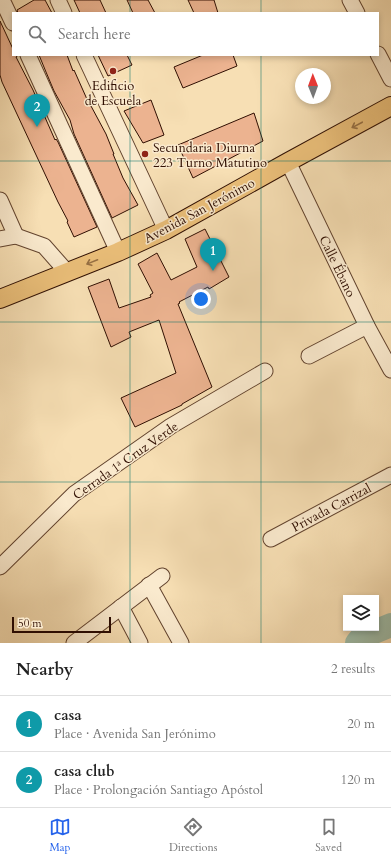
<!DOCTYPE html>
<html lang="en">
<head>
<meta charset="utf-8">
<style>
	:root { --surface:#fff; --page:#f2f2f2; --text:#222; --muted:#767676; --line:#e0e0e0; --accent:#2563eb }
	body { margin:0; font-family:Cardo,serif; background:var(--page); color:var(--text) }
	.controls { position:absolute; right:12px; bottom:12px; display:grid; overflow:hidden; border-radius:0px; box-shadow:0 2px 6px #0003 }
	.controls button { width:36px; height:36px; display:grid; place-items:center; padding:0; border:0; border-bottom:1px solid var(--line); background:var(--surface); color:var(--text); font:20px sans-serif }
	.compass { position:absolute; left:295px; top:68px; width:36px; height:36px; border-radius:50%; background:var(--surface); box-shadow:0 2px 6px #0003; rotate:359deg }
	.scale { position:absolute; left:12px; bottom:10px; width:99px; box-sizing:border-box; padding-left:4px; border:2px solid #300f02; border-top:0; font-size:11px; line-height:14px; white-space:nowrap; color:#300f02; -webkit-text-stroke:3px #faeace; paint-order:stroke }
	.you { position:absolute; left:201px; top:299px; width:14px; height:14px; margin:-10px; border:3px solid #fff; border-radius:50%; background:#1a73e8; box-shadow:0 0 0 6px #1a73e833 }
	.badge { display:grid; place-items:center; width:26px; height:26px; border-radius:50%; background:var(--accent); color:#fff; font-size:13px; font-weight:700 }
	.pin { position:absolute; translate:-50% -33px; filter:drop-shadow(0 1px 2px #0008) }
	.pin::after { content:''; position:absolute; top:21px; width:14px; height:12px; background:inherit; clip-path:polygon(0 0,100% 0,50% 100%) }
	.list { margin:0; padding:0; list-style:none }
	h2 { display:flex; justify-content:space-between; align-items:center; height:52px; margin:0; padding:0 16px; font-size:17px }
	h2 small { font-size:13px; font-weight:400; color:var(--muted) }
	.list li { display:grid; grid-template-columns:26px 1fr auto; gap:12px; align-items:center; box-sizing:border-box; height:56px; padding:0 16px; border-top:1px solid var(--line) }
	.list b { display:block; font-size:15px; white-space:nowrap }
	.list p { margin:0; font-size:13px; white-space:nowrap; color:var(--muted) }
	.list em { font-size:13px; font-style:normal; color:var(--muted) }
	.icon { flex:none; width:22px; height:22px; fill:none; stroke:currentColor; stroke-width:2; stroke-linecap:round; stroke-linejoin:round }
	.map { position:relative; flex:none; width:391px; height:643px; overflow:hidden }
	.search { position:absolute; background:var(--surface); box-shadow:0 2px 6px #0003; left:12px; right:12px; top:12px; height:44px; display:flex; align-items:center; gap:10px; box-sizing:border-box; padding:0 14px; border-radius:0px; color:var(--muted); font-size:15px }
	.sheet { height:164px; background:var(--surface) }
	nav { display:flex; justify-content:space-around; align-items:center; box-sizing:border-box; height:56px; border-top:1px solid var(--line); background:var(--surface); font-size:11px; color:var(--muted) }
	nav a { display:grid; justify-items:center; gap:2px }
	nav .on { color:var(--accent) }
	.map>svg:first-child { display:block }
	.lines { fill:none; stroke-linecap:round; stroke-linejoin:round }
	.river { stroke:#9ebdaa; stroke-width:24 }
	.building { fill:#ecb390; stroke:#300f02 }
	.minor-casing { stroke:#62432e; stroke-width:17 }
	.major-casing { stroke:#300f02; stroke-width:20 }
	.minor { stroke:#faeace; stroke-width:15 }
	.major { stroke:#ecc07a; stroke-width:18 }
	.oneway { stroke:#977044 }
	.grid { fill:none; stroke:#0f766e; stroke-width:1; stroke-opacity:0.55 }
	.poi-dot { fill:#8f2418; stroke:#faeace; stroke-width:1.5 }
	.labels { text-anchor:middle; stroke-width:3; stroke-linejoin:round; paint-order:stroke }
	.poi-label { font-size:13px; fill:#300f02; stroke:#faeace }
	.street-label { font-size:13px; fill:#300f02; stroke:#faeace }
</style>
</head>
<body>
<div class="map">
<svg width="391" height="643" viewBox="0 0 391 643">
	<rect width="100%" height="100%" fill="#f7dfb4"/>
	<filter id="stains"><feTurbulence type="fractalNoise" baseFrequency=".005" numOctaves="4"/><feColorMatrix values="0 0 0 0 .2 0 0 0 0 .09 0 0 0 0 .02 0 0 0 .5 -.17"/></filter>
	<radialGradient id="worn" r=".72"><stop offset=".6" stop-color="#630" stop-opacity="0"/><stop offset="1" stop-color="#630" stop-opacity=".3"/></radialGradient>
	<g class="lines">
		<!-- river -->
		<polyline class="river" points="357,643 362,637 391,625"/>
	</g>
	<!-- building -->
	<g class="building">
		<polygon points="34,0 45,0 52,13 18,13 17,10"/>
		<polygon points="74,0 100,0 106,13 80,13"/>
		<polygon points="127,0 148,0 155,13 133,13"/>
		<polygon points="188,0 214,0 218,13 194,13"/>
		<polygon points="0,21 13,49 13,55 16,55 17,57 16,57 33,90 55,140 56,139 58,142 97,227 74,237 67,222 68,221 58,202 2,82 0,75"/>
		<polygon points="39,55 67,55 73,71 74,70 90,106 91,106 106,134 114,154 113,154 123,178 138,205 112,218 74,134 70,120 54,91 46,72"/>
		<polygon points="98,55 127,55 132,65 108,76"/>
		<polygon points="203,55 233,55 237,66 183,88 174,67"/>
		<polygon points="151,100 164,135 143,143 124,111"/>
		<polygon points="254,113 263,141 193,178 178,145"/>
		<polygon points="205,229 229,277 209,289 208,287 179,302 180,303 178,304 212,387 182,404 182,405 135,427 121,398 176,373 159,320 129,332 131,337 111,347 88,287 109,279 119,308 151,297 150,295 153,293 138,264 157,253 171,280 197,267 185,239"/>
	</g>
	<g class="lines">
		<defs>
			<g id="minor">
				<polyline points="58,0 64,13"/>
				<polyline points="350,0 357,13"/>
				<polyline points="4,4 13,23"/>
				<polyline points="378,54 391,79"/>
				<polyline points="28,55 118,252"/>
				<polyline points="84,55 166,230"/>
				<polyline points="288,162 367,326 391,370"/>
				<polyline points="0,200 16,236"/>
				<polyline points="0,239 16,236 44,246 67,272"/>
				<polyline points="309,356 367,326"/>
				<polyline points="271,539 391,475"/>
				<polyline points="0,567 74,494 171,426 265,371"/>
				<polyline points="149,585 181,643"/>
				<polyline points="121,607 140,643"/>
				<polyline points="74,643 162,576"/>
			</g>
			<polyline id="major" points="0,299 118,252 166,230 288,162 391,106"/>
		</defs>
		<!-- minor casing -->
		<use href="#minor" class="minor-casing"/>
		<!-- major casing -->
		<use href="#major" class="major-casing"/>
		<!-- minor -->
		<use href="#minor" class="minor"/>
		<!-- major -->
		<use href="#major" class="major"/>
	</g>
	<!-- one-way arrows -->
	<defs><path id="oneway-shaft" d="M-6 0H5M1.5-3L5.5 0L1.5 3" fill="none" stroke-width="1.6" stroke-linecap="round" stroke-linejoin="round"/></defs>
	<g class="oneway">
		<use href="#oneway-shaft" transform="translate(357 125) rotate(152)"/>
		<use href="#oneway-shaft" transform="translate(92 262) rotate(158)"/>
	</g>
	<!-- grid -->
	<path class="grid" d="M130,0V13M261,0V13M130,55V643M261,55V643M0,161H391M0,322H391M0,482H391"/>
	<!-- markers -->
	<g class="poi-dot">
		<circle cx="113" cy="71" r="4"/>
		<circle cx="145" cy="154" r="4"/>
	</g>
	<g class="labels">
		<!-- poi labels -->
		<g class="poi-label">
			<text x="113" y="90">Edificio<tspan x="113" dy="15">de Escuela</tspan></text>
			<text x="153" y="152" text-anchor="start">Secundaria Diurna<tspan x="153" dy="15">223 Turno Matutino</tspan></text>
		</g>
		<!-- street labels -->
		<g class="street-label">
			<text transform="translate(199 210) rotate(-28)" y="5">Avenida San Jerónimo</text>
			<text transform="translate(338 266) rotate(64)" y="5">Calle Ébano</text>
			<text transform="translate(125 460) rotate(-35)" y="5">Cerrada 1ª Cruz Verde</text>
			<text transform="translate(331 507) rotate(-28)" y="5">Privada Carrizal</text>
		</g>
	</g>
	<rect width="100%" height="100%" filter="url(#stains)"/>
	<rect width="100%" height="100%" fill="url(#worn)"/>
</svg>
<div class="controls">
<button><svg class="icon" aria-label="layers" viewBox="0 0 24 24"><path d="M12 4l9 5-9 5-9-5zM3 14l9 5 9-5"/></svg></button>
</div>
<svg class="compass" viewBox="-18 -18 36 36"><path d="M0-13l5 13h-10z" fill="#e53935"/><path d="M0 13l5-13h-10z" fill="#767676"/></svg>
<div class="scale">50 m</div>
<div class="you"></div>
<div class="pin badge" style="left:213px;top:271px;background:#0f9aa8">1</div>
<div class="pin badge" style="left:37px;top:127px;background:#0f9aa8">2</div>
<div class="search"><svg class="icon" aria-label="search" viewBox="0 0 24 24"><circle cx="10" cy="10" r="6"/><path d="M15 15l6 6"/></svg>Search here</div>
</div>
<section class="sheet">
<h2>Nearby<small>2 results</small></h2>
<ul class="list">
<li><span class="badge" style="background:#0f9aa8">1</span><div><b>casa</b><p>Place · Avenida San Jerónimo</p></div><em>20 m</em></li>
<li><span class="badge" style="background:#0f9aa8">2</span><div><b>casa club</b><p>Place · Prolongación Santiago Apóstol</p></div><em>120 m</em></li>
</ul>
</section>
<nav>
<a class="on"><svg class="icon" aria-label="map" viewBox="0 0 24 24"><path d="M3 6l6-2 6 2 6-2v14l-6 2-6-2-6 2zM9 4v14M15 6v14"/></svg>Map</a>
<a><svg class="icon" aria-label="directions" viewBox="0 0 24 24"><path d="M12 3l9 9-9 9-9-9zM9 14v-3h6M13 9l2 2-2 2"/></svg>Directions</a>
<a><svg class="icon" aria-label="saved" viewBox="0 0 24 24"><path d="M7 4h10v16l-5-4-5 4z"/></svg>Saved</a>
</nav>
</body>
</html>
